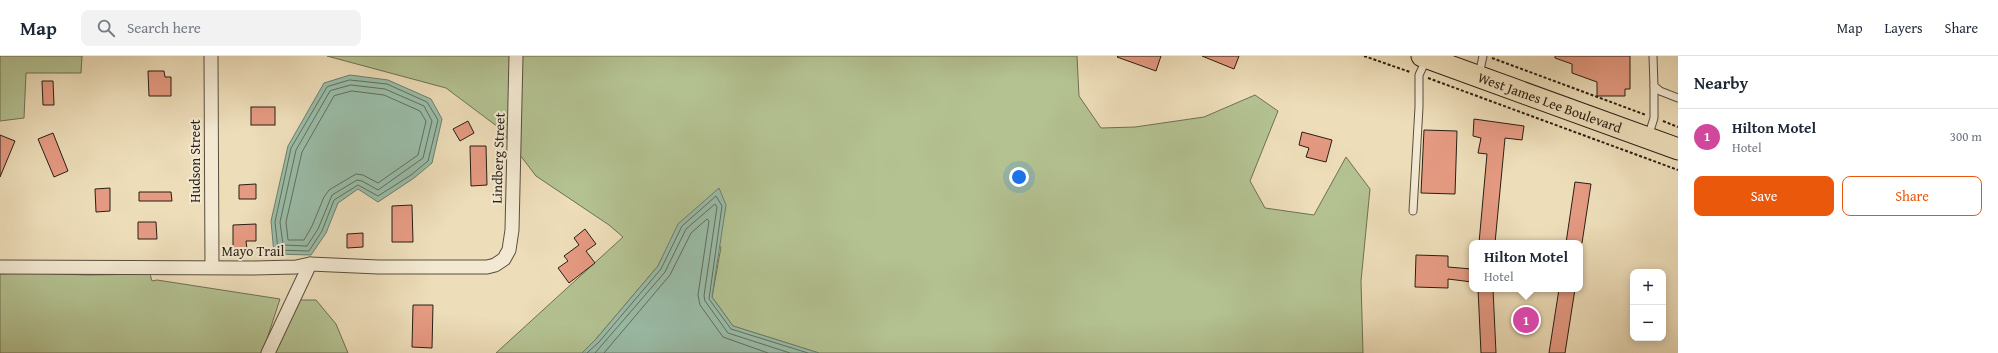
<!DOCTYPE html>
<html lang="en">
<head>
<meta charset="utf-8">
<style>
	:root { --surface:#fff; --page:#f2f2f3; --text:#1f2937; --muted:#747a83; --line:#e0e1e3; --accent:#ea580c }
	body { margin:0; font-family:"Gentium Book Plus",serif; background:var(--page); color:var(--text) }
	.controls { position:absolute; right:12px; bottom:12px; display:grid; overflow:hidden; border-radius:8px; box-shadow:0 2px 10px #0003 }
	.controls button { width:36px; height:36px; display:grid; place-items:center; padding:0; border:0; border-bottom:1px solid var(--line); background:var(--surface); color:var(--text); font:20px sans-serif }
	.you { position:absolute; left:1019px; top:121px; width:14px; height:14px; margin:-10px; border:3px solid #fff; border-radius:50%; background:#1a73e8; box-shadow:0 0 0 6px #1a73e833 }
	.badge { display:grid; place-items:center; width:26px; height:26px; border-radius:50%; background:var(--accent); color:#fff; font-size:13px; font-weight:700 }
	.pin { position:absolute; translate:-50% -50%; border:2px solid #fff; box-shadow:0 1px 4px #0006 }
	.popup { position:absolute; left:1469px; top:184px; width:114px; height:52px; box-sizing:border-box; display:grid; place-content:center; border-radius:8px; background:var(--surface); filter:drop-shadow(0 1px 3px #0005); font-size:13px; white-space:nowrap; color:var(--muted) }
	.popup b { font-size:15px; color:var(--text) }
	.popup::after { content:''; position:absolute; left:50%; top:100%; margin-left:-8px; border:8px solid transparent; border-top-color:var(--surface) }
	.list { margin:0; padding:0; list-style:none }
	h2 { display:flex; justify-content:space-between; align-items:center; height:52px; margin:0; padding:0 16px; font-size:17px }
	h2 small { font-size:13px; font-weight:400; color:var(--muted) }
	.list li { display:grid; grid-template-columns:26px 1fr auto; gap:12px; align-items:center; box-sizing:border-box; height:56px; padding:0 16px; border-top:1px solid var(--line) }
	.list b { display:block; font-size:15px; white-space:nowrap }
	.list p { margin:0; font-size:13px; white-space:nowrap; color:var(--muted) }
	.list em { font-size:13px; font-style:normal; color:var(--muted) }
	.actions { display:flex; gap:8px; padding:12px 16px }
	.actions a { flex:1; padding:9px 0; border:1px solid var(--accent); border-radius:8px; text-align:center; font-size:14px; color:var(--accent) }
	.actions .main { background:var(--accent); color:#fff }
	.icon { flex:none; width:22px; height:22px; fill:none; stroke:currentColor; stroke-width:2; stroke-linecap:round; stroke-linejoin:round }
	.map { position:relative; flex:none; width:1678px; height:297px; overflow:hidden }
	header { display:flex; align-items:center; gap:24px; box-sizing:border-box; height:56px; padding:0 20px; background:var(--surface); border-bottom:1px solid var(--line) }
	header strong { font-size:19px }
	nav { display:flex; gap:22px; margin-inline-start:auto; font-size:14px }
	.search { width:280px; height:36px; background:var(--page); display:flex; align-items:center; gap:10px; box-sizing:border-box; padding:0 14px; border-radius:8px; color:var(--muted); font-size:15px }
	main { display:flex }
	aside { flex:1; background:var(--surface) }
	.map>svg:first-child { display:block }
	.green { fill:#b4c292; stroke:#6e7054 }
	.water { fill:#9abda9; stroke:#6c7e6e }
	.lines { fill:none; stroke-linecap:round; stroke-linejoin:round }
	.shore { stroke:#616e5f; stroke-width:1 }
	.building { fill:#e59a82; stroke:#281f15 }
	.service-casing { stroke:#594e3e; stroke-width:9 }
	.minor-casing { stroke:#594e3e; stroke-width:15 }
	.primary-casing { stroke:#281f15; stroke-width:23 }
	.path { stroke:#281f15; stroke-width:2; stroke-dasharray:3 2; stroke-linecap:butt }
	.service { stroke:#f3e9d2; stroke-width:7 }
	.minor { stroke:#f3e9d2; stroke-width:13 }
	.primary { stroke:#edddb9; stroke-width:21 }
	.labels { text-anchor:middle; stroke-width:4; stroke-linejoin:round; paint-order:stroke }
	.street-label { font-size:14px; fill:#281f15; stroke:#f3e9d2 }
</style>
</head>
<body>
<header>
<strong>Map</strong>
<div class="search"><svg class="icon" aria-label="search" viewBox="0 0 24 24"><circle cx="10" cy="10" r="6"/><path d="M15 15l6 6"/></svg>Search here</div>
<nav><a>Map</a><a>Layers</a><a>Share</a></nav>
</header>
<main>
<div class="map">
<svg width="1678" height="297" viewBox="0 0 1678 297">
	<rect width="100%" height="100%" fill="#edddb9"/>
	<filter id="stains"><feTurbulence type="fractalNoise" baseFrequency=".005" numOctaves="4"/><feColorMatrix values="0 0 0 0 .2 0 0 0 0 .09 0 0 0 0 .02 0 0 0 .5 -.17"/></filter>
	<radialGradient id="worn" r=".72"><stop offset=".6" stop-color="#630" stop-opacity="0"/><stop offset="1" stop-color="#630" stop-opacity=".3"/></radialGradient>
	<!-- green -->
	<g class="green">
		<polygon points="0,0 82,0 81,17 26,17 24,62 0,65"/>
		<polygon points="327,0 510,0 509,85 498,71 446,32"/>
		<polygon points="522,0 1077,0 1079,40 1101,72 1135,71 1204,61 1255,39 1278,55 1250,125 1265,152 1314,159 1346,101 1370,133 1361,225 1363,297 819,297 733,270 712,241 721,191 679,168 658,210 596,283 582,297 496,297 623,181 609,169 536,120 520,99"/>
		<polygon points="25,217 88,219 150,218 152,225 157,224 280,243 266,286 261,297 0,297 0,218"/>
		<polygon points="300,244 316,244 336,268 348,297 274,297"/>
	</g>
	<!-- water -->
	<g class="water">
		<polygon points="350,19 388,24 431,43 442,63 432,107 414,122 378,146 358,133 338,147 326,177 311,199 274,198 271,165 288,90 324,27"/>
		<polygon points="719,132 726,149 712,241 733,270 819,297 582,297 596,283 658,210 678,168"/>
	</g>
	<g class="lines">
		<!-- shore -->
		<g class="shore">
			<polygon points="350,24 387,28 427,46 438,64 428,105 411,119 378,140 358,129 334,144 322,175 309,195 278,194 275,166 291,92 327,31"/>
			<polygon points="351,29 385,33 424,50 432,65 423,102 378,134 362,125 357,124 332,139 318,173 307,190 283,189 280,166 296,94 330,35"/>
			<polygon points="352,35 384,39 420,55 426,65 418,99 378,127 363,119 356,118 329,134 324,141 312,170 304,184 288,184 286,166 302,96 334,40"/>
			<polyline points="587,297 599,286 661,213 682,170 716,140 722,150 709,243 731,273 808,297"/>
			<polyline points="595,297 665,216 686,173 715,148 717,151 704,240 705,245 728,277 790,297"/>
			<polyline points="604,297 670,219 691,177 707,163 709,165 698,239 700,249 723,281 768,297"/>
		</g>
	</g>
	<!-- building -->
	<g class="building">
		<polygon points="1118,0 1161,0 1156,15 1117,1"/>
		<polygon points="1202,0 1239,0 1234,13"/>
		<polygon points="1555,0 1630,0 1630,33 1625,33 1625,40 1597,40 1597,26 1572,17 1572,8 1555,2"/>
		<polygon points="148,15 164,15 165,21 171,21 171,40 149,40"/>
		<polygon points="42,25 53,25 54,49 43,49"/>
		<rect x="251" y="51" width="24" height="18"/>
		<polygon points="1474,63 1524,70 1522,84 1505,82 1495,187 1479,187 1487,98 1478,97 1481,82 1473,80"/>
		<polygon points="468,65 474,77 460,85 453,73"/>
		<polygon points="1424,74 1457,75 1455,138 1421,137"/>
		<polygon points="1302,76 1332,84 1326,106 1306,101 1309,92 1299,89"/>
		<polygon points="53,77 68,115 54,121 38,83"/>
		<polygon points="0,79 15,85 0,121"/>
		<polygon points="470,90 486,90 487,129 471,130"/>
		<polygon points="1575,126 1591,128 1582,187 1566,187"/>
		<polygon points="256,128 256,143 239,143 239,129"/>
		<polygon points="110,132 110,155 96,156 95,133"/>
		<polygon points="139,136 171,136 172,145 139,145"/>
		<polygon points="412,149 413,186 392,186 392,150"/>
		<polygon points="138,166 156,166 157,183 138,183"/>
		<polygon points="256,168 256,185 246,185 247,193 233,194 233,169"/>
		<polygon points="585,173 596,188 586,195 595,207 569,227 558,212 568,205 564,200 579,189 574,182"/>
		<polygon points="363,177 363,191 347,192 347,178"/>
		<polygon points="1416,199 1448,200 1448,211 1472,213 1472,226 1448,223 1448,232 1415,231"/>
		<polygon points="1478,233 1493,233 1496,297 1481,297"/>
		<polygon points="1559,233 1575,233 1565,297 1549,297"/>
		<polygon points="413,249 433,249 432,292 412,291"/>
	</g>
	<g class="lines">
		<defs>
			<g id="service">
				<polyline points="1653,0 1654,30 1660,35 1678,42"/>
				<polyline points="1479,19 1483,0"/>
				<polyline points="1648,81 1654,62 1654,30"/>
				<polyline points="1413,155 1419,51 1419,19 1426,4"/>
			</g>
			<g id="minor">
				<polyline points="211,0 212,211"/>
				<polyline points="0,211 252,212 296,211 310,208 378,211 487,211 495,209 504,203 509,194 512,174 516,0"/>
				<polyline points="268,297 310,208"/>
			</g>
			<g id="primary">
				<path id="s1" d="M1422,0L1678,93"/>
			</g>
		</defs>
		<!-- service casing -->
		<use href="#service" class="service-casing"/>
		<!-- minor casing -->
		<use href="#minor" class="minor-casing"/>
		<!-- primary casing -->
		<use href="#primary" class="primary-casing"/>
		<!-- path -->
		<g class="path">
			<polyline points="1364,0 1410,16"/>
			<polyline points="1492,2 1646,59"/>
			<polyline points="1428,22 1678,114"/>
			<polyline points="1663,65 1678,71"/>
		</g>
		<!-- service -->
		<use href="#service" class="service"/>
		<!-- minor -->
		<use href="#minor" class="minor"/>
		<!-- primary -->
		<use href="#primary" class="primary"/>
	</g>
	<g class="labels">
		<!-- street labels -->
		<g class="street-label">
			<text dy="5" stroke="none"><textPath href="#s1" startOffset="136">West James Lee Boulevard</textPath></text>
			<text transform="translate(498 102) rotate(-88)" y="5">Lindberg Street</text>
			<text transform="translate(195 105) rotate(-90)" y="5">Hudson Street</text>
			<text x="253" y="200">Mayo Trail</text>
		</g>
	</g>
	<rect width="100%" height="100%" filter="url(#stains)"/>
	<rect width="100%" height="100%" fill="url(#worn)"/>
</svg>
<div class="controls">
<button>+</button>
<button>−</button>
</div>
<div class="you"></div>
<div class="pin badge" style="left:1526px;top:264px;background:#d1479c">1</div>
<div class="popup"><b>Hilton Motel</b>Hotel</div>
</div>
<aside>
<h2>Nearby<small></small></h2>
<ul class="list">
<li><span class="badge" style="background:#d1479c">1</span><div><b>Hilton Motel</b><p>Hotel</p></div><em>300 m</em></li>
</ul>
<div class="actions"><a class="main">Save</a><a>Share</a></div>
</aside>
</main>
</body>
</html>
